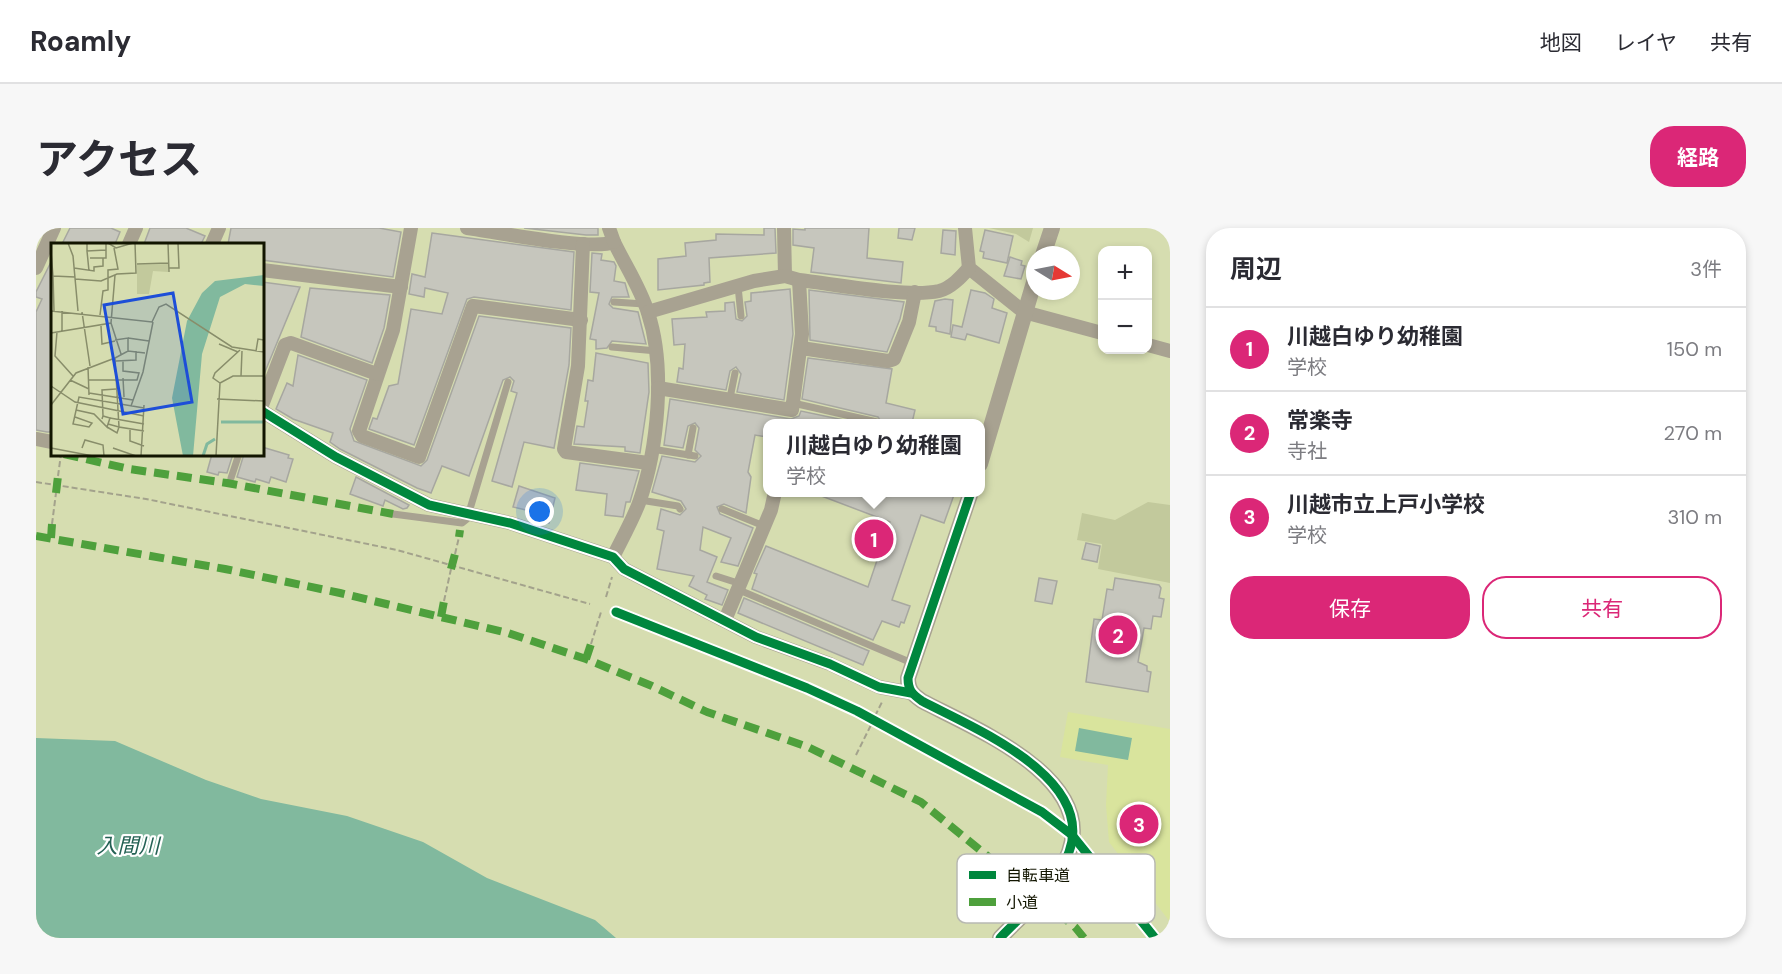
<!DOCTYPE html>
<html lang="ja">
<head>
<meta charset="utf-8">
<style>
	:root { --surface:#fff; --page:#f7f7f7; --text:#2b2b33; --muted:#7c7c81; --line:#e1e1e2; --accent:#db2777 }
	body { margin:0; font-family:"DM Sans","Noto Sans JP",sans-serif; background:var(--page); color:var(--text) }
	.controls { position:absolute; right:18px; top:18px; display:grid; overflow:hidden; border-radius:12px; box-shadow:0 3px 9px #0003 }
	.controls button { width:54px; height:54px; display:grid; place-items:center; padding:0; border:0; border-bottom:2px solid var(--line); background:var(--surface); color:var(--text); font:30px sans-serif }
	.compass { position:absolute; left:990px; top:18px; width:54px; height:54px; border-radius:50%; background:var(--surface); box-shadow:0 3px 9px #0003; rotate:100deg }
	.you { position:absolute; left:504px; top:284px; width:21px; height:21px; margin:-15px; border:4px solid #fff; border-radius:50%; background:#1a73e8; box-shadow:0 0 0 9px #1a73e833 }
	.badge { display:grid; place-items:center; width:39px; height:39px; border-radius:50%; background:var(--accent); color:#fff; font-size:20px; font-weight:700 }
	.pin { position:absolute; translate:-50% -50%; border:3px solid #fff; box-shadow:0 2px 6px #0006 }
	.popup { position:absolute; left:727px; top:191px; width:222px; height:78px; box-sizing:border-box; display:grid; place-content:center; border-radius:12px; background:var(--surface); filter:drop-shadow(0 2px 4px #0005); font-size:20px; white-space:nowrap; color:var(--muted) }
	.popup b { font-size:22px; color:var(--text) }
	.popup::after { content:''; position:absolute; left:50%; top:100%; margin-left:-12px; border:12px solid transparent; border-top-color:var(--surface) }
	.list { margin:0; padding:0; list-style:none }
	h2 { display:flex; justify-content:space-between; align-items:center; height:78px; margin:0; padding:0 24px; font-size:26px }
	h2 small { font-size:20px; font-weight:400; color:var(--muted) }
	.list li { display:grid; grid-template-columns:39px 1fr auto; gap:18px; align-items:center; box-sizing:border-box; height:84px; padding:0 24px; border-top:2px solid var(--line) }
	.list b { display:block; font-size:22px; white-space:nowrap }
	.list p { margin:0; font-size:20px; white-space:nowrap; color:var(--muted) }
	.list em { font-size:20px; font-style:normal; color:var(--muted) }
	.actions { display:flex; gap:12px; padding:18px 24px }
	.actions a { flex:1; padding:14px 0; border:2px solid var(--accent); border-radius:24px; text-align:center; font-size:21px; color:var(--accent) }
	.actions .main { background:var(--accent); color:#fff }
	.map { position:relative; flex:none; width:1134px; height:710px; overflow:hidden; border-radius:24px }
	header { display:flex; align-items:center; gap:36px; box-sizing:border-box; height:84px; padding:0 30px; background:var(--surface); border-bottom:2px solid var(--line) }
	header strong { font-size:28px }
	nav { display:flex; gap:33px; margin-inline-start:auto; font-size:21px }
	.intro { display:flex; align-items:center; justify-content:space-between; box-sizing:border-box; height:144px; padding:0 36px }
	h1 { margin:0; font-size:42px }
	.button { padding:15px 27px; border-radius:24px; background:var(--accent); color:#fff; font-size:21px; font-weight:700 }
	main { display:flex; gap:36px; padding:0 36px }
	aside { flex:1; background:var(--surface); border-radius:24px; box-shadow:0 3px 9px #0003 }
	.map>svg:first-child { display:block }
	.built { fill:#d9e49d }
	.green { fill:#c2c99c }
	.water { fill:#81b99e }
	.building { fill:#c6c6bd; stroke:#a7a7a0; stroke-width:1.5 }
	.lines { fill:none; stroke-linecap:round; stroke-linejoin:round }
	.path { stroke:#a3a28c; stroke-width:2; stroke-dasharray:6 3; stroke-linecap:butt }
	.service { stroke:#a8a291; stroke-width:7 }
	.minor { stroke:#a8a291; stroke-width:14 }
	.tertiary { stroke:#a8a291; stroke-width:16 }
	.quiet { stroke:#4ea03c; stroke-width:8; stroke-dasharray:15 8; stroke-linecap:butt }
	.cycleway-casing { stroke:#fff; stroke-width:13 }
	.cycleway { stroke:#00873e; stroke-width:9 }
	.labels { text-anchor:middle; stroke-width:4.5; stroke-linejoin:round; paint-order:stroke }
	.water-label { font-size:21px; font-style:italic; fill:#236154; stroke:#fff }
	.inset-river { fill:none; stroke:#81b99e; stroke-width:3 }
	.inset-road { fill:none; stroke:#888d6a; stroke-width:1.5 }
	.view { fill:#1d4ed8; fill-opacity:0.15; stroke:#1d4ed8; stroke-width:3 }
	.inset-edge { fill:none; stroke:#121500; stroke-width:3 }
	.key { fill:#fff; stroke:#b8b9b2; stroke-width:1.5 }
	.key-label { font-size:16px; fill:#121500 }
</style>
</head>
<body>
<header>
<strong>Roamly</strong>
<nav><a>地図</a><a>レイヤ</a><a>共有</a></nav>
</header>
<div class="intro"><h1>アクセス</h1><a class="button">経路</a></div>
<main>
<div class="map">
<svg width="1134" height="710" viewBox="0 0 1134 710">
	<rect width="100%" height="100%" fill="#d6ddb0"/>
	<!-- built -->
	<polygon class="built" points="1032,484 1134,501 1134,694 1073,614 1070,577 1072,537 1024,529"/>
	<!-- green -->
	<g class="green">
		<polygon points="953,0 997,0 993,14 980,6"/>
		<polygon points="1112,274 1134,277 1134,355 1062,341 1066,316 1041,312 1046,285 1079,292"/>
	</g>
	<!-- water -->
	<g class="water">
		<polygon points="1043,500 1096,510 1092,532 1039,523"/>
		<polygon points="0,510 79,513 170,552 225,571 311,588 387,614 451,650 559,692 580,710 0,710"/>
	</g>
	<!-- building -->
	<g class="building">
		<polygon points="34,0 75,0 84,4 79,16 26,16"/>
		<polygon points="114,0 150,0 169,8 165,16 108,16"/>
		<polygon points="195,0 343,0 365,4 357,49 226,32 226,16 192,16"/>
		<polygon points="488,0 562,0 562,7 550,7"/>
		<polygon points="728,0 739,0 740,25 673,30 674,54 668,55 668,57 622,62 622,31 650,28 649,15 680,12 680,6 728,7"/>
		<polygon points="769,0 833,0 831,30 867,34 865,55 775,44 778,20 757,17 757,1 769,2"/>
		<polygon points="863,0 879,0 876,12 862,10"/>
		<polygon points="907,2 920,3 919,27 905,25"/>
		<polygon points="949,2 977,8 971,35 947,30 948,24 944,23"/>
		<polygon points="396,5 538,24 535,82 438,69 431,71 378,217 333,201 337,190 341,191 353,158 362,156 375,81 406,86 412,65 389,60 388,69 373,66 376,46 389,49"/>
		<polygon points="556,25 566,26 565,32 578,34 580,38 578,53 589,55 593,69 576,69 573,76 577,80 602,84 610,116 576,113 571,120 560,121 560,112 554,111 563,65 554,64"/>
		<polygon points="974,29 986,33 985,37 989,38 985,51 968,48"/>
		<polygon points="16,32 16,204 11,204 0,202 0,84 6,71 0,69 0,64"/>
		<polygon points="226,54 264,59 226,151"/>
		<polygon points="274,60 354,67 348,100 336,135 265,109"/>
		<polygon points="754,61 757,106 748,172 701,164 705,146 700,139 694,143 690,162 641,154 643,140 647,141 649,116 638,117 636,91 671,89 670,84 689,83 689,75 698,74 700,91 706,93 711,88 709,74 715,73 715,65"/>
		<polygon points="773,62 868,74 864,91 851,124 774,112"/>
		<polygon points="935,62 949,65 958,71 956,80 971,85 963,115 931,106 929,112 915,109 917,97 926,99"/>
		<polygon points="909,71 917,72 914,106 900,103 900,99 893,98 899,73"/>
		<polygon points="443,88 535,100 533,137 518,220 488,214 476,259 456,253 481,165 475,163 478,153 474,149 467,152 433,248 406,238 395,265 381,260 304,221 294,214 297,205 257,191 240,181 251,155 257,158 262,127 331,152 314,201 318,213 385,238 391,232"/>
		<polygon points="560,125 612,135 613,164 604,225 589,223 589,219 538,216 541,198 548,199 552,173 549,173 552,152 557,153"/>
		<polygon points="772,130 856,141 850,175 879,182 876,195 846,195 842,189 766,171"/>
		<polygon points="634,171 755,191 763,188 765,183 822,195 732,195 732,209 719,207 712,244 715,249 710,285 688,276 681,279 684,286 717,300 702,338 685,334 695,310 667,299 664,322 681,329 671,354 692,362 686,377 669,371 671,367 653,358 658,348 621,341 628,303 621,301 625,281 644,287 650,281 645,273 616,264 626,228 659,234 665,228 659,222 663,200 659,195 652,198 647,220 628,217"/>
		<polygon points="226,219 253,227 252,230 257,231 250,254 235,249 233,255 220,251 219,254 201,249 208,226 226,226"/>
		<polygon points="176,226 197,226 191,245 183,244 182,247 171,244"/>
		<polygon points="544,235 603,243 594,274 590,274 587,289 569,287 571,266 540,262"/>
		<polygon points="320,249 373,277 371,280 367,281 349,272 347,278 314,266"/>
		<polygon points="483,258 519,270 513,295 501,292 503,285 477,279"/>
		<polygon points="775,264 919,264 908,295 885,287 856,372 874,378 868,395 865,394 863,399 846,393 837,412 716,361 721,346 718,345 730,318 832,359 854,294"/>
		<polygon points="1050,315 1064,318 1061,334 1046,331"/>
		<polygon points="1003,350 1021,353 1016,376 999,373"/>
		<polygon points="1079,350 1123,357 1125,360 1123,370 1128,371 1125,389 1117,388 1115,401 1108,400 1102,434 1111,438 1111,443 1115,444 1112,464 1050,454 1058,391 1066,392 1071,361 1077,362"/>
		<polygon points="708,370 833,423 827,437 702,385"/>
	</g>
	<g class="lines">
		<!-- path -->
		<g class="path">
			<polyline points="22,248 25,226"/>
			<polyline points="0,254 110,271 361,322 554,376"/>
			<polyline points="16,296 20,265"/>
			<polyline points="419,326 423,309"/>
			<polyline points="570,369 576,349"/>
			<polyline points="408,373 415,341"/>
			<polyline points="555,416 565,384"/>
			<polyline points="839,488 846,474"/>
			<polyline points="820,527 835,497"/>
		</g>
		<!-- service -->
		<g class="service">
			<polyline points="702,58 705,88"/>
			<polyline points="578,74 608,76"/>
			<polyline points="576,119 621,123"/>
			<polyline points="694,170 699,145"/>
			<polyline points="757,175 841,194"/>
			<polyline points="616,221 659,228"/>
			<polyline points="652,227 657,200"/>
			<polyline points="195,250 203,226"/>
			<polyline points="604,272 642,278 644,281"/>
			<polyline points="686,281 728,298"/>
			<polyline points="357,286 426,295 431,291 472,154"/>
			<polyline points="680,348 705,356"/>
			<polyline points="703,362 876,435"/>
		</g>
		<!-- minor -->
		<g class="minor">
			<polyline points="375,0 357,102 323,203 326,208 383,229 437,78 545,92"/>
			<path d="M431,0C460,4 556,23 578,14C589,37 605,61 612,85C630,139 622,221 603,275C596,293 586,311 577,329"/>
			<polyline points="573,0 578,14"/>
			<polyline points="748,0 749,48"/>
			<polyline points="929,0 933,40 988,84 1066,105"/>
			<polyline points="93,16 100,0"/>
			<polyline points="176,16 183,0"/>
			<polyline points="547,16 542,138 528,221 530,224 612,235"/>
			<polyline points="0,40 18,0"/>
			<polyline points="226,42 365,59"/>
			<path d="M612,84L718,53L749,48L763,52C798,56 871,70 903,63C915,60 925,49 933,40"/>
			<polyline points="1112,117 1134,123"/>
			<polyline points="765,120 852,133 858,131 873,94 879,64"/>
			<polyline points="622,160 756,182 766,106 763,52"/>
			<polyline points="226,177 249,117 255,115 341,146"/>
			<polyline points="226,183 300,229 393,277 474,295 577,329 588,341 720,409 794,436 843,459 875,465"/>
			<polyline points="0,211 16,214"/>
			<polyline points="689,392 735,282 739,264"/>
		</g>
		<!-- tertiary -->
		<g class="tertiary">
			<polyline points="1007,27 1016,0"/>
			<polyline points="944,236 999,51"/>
			<path d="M935,264L872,450C872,462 876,466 886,473C937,500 1060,549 1033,624C1021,658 988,685 964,710"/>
		</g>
		<!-- quiet -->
		<g class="quiet">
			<polyline points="28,226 93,241 191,255 357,286"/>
			<polyline points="20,265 22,248"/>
			<polyline points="0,308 189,341 304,365 472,405 550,431 616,458 671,484 772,519 885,574 1039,699 1048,710"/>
			<polyline points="423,309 424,302"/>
			<polyline points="15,310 16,296"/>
			<polyline points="415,341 419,326"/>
			<polyline points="405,389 408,373"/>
			<polyline points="550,431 555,416"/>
		</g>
		<defs>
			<g id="cycleway">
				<polyline points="226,183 300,229 393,277 474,295 577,329 588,341 720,409 794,436 843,459 875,465"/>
				<path d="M935,264L872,450C872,462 876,466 886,473C937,500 1060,549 1033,624C1021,658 988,685 964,710"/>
				<polyline points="580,384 771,460 821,483 1006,584 1036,607 1119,710"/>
			</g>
		</defs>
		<!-- cycleway casing -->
		<use href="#cycleway" class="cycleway-casing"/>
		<!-- cycleway -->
		<use href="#cycleway" class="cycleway"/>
	</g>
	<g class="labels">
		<!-- water labels -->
		<g class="water-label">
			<text x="92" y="625">入間川</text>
		</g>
	</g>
	<!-- overview -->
	<g transform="translate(15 15)">
		<rect width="213" height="213" fill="#d6ddb0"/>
		<path d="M117,21V29L102,28L98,51H86V22Z" fill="#c2c99c"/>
		<path d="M213,32V43L194,41L169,54L151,111L142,213H132L121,155L136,78L151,50L164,38Z" fill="#81b99e"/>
		<path class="inset-river" d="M170,179H213M152,213L156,201L164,196"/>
		<path class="inset-road" d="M17,0L22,13L27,68M36,0V8L55,7M57,0L65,5L82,0M117,0L118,29M36,8L38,28M0,9L2,33M39,15H55V0M86,21L118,20M23,25L43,28V24L52,23V15M118,25H128L127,0M2,33L3,68M2,33L24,34M24,36L50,38L66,31L85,30L84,0M0,68L101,79L108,64L115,61L181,104L213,109M11,68V89M31,69L39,123M49,72L52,48L57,47V27L67,26L63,5M60,80L70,111M50,83L51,101L64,98M6,89L4,113L22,133M0,90L60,80L64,32M77,95L98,98M64,97L77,95V108M168,101L187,109M205,108L207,96L213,97M65,118L85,117V108M37,124L38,152M190,133L191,108M72,135L73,154M19,137L38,146M38,137H86L88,130L72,128V117M169,140L162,135L164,130L189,107M0,143L24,159L93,173M38,150L82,157M166,156L213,158M0,162L25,130L64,115M80,163L92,129L102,79M25,167L43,171L56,184L59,175L52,173L51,176M52,173L51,147L65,146M24,174L41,180L38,184L22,181L28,154L93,165M59,175L93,181M56,184L66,190L68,184L57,181M79,187V198L93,203M93,188L68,184L64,115L77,108L94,110M0,205L42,213M31,205L34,197L52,202L53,213M62,205L85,213M90,213L93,162M165,213L169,140L182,133H213"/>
		<path class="view" d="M122,50L141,159L72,171L53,62Z"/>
		<rect width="213" height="213" class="inset-edge"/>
	</g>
	<!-- legend -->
	<rect x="921" y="626" width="198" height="69" rx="9" class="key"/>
	<rect x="933" y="643" width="27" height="8" fill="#00873e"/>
	<rect x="933" y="670" width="27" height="8" fill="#4ea03c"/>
	<g class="key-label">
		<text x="970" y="653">自転車道</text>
		<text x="970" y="680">小道</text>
	</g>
</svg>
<div class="controls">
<button>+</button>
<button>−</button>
</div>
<svg class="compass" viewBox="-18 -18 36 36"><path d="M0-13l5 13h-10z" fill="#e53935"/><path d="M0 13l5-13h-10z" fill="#7c7c81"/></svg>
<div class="you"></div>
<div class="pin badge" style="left:838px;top:311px">1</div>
<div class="popup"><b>川越白ゆり幼稚園</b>学校</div>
<div class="pin badge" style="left:1082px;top:407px">2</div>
<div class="pin badge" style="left:1103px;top:596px">3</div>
</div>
<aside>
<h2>周辺<small>3件</small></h2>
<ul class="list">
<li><span class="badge">1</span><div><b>川越白ゆり幼稚園</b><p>学校</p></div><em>150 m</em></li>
<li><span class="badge">2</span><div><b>常楽寺</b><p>寺社</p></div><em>270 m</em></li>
<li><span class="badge">3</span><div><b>川越市立上戸小学校</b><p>学校</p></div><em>310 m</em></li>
</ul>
<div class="actions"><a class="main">保存</a><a>共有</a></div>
</aside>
</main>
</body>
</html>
